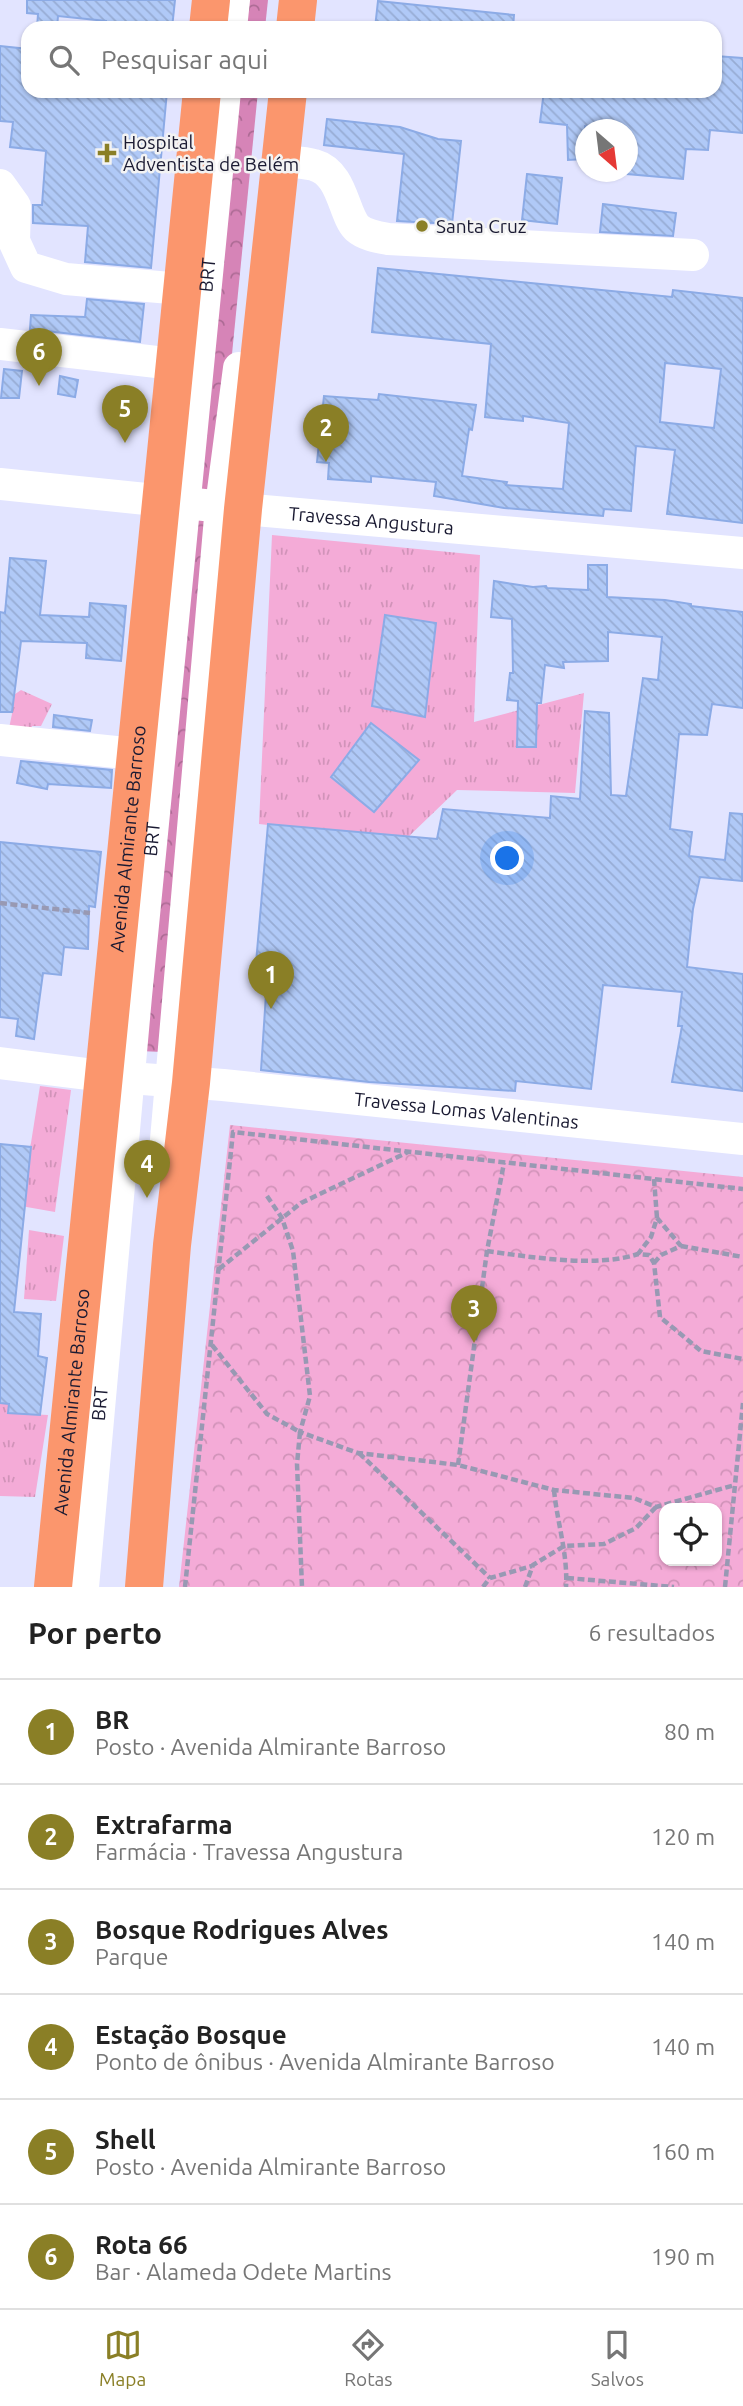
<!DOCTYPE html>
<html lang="pt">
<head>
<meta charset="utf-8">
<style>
	:root { --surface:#fff; --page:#f6f6f6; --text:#222; --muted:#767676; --line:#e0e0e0; --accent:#8a7f26 }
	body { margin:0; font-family:Ubuntu,sans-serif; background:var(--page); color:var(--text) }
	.controls { position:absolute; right:21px; bottom:21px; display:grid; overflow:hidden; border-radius:14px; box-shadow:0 2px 5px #0004 }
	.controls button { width:63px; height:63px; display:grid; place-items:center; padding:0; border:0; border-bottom:2px solid var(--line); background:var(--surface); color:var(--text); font:35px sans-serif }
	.compass { position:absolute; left:575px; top:119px; width:63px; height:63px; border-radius:50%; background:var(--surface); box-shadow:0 2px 5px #0004; rotate:152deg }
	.you { position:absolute; left:508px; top:859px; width:24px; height:24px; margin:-18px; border:5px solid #fff; border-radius:50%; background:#1a73e8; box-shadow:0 0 0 10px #1a73e833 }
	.badge { display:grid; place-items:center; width:46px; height:46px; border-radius:50%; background:var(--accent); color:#fff; font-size:23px; font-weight:700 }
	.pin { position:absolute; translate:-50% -58px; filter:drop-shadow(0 2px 4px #0008) }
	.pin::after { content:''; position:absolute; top:37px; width:24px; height:21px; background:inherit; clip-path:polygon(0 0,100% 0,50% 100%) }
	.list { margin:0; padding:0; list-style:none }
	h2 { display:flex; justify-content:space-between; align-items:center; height:91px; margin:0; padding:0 28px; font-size:30px }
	h2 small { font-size:23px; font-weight:400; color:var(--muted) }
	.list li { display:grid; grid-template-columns:46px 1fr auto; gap:21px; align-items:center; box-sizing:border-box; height:105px; padding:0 28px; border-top:2px solid var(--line) }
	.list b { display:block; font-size:26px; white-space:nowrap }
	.list p { margin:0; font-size:23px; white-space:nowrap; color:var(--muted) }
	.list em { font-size:23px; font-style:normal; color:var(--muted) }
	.icon { flex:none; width:38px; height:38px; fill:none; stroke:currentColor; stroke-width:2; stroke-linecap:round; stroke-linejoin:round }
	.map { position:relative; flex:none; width:743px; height:1587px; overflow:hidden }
	.search { position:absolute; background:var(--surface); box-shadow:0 2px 5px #0004; left:21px; right:21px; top:21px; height:77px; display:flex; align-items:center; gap:18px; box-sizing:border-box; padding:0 24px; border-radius:21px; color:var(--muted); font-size:26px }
	.sheet { height:721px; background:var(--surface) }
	nav { display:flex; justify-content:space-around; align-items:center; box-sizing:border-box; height:98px; border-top:2px solid var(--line); background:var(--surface); font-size:19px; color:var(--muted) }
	nav a { display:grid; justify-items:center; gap:4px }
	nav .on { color:var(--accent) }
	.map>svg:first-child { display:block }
	.grass { fill:url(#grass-tufts) }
	.forest { fill:url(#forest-crowns) }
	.park { fill:url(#park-crowns); fill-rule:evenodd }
	.building { fill:url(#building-back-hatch); stroke:#8cabe6; stroke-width:2; fill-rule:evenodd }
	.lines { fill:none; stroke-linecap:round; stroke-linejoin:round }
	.path { stroke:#9899b3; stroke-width:4.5; stroke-dasharray:7 3.5; stroke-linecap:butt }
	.minor { stroke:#fff; stroke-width:32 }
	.highway { stroke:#fb966d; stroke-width:38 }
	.poi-dot { fill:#8a7f26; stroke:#f3f3f3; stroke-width:2.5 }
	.labels { text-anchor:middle; stroke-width:5; stroke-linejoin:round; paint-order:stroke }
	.poi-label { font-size:19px; fill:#1a1a32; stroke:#f3f3f3; text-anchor:start }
	.street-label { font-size:19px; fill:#1a1a32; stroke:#f3f3f3 }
</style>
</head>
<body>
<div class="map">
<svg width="743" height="1587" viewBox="0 0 743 1587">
	<defs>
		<pattern id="grass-tufts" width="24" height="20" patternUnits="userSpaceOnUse" patternTransform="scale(1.75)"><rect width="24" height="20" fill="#f4abd7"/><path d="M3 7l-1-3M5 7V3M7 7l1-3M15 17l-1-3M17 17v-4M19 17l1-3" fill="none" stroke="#d193b9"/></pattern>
		<pattern id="forest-crowns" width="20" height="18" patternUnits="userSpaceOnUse" patternTransform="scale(1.75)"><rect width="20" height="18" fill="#d684b7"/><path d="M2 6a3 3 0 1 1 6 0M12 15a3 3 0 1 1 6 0" fill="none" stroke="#ad6b95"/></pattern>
		<pattern id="park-crowns" width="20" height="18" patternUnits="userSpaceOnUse" patternTransform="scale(1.75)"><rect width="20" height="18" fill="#f4abd7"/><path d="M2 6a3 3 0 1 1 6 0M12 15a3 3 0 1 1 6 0" fill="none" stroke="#d193b9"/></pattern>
		<pattern id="building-back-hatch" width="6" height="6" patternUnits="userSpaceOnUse" patternTransform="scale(1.75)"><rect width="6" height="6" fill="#b0c9f7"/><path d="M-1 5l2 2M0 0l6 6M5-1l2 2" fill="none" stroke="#97acd4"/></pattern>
	</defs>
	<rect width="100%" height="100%" fill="#e2e4ff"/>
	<!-- grass -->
	<g class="grass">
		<polygon points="272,535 480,555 474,722 584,693 575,793 457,790 405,840 259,824"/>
		<polygon points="21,690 52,704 41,726 32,726 31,733 8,733 12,714 8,699"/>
		<polygon points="40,1086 71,1090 55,1212 21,1206"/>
		<polygon points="29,1230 64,1236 56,1301 24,1299"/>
		<polygon points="0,1403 9,1404 8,1413 48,1415 35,1497 0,1496"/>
	</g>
	<!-- forest -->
	<g class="forest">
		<polygon points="247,0 268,0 265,28 244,28"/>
		<polygon points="237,91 258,91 163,1052 139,1051"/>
	</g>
	<!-- park -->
	<path class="park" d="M230,1125L743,1177V1587H179ZM664,1508H717V1561H664Z"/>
	<!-- building -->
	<g class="building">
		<polygon points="27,0 175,0 172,28 106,28 106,21 58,16 57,28 37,28 38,14 27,13"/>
		<polygon points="378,1 514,15 513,28 375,28"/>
		<polygon points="0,46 28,49 28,91 167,91 151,268 85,262 88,226 33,223 33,205 42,205 46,151 10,147 13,122 0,121"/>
		<polygon points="715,56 743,58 743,133 710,130 708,150 686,149 683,179 627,174 627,130 585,126 585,159 568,160 567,125 540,122 544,91 715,91"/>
		<polygon points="327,119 400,127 438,139 461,141 452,224 397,221 404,154 324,145"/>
		<polygon points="527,174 562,178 557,224 522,220"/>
		<polygon points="603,204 676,213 673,236 600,232"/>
		<path d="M378,268L672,297L673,290L743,298V523L667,514L675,450L636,446L631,511L604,509L603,516L504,508L434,496L436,482L371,476V482L328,479L329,463L317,462L324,396L378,400L379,394L476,405L472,430L469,429L462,476L507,482L506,485L563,489L569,423L523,416V421L485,417L491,344L372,332ZM665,363L721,369L714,428L660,422Z"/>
		<polygon points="87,299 144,304 140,342 30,329 31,315 85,317"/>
		<polygon points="4,369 22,371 19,398 1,398"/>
		<polygon points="60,376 78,380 75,397 58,394"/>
		<polygon points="10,558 46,561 40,615 89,617 90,603 126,606 121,661 86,658 87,643 21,641 12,712 0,712 0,612 5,613"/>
		<polygon points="588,565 607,565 607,597 665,600 691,604 691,606 743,612 743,708 712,704 707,735 679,734 670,829 692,832 689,856 725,860 730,813 743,814 742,881 700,877 693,909 687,967 743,974 743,1091 672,1082 682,1026 678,1026 682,992 603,985 591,1089 516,1081 515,1091 369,1082 261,1070 268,964 256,963 268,824 437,839 443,809 550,818 551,796 580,799 585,711 609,713 611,795 626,796 643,678 658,680 662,637 608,632 608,661 563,662 564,668 545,665 541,703 537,703 536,747 517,747 518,701 507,700 510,673 513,673 512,619 491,617 494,581 533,587 546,586 547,588 588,590"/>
		<polygon points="385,615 436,623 425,717 372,706"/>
		<polygon points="54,715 92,720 90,731 53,727"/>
		<polygon points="371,723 419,760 374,812 331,777"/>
		<polygon points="21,761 112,770 111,788 48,784 47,789 17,783"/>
		<polygon points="0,842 101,852 95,907 89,906 88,949 64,947 61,975 43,973 34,1039 16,1036 18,1019 0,1017"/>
		<polygon points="0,1144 31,1147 14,1312 41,1314 38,1356 47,1358 40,1415 8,1413 9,1404 0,1403"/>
	</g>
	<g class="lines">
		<!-- path -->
		<g class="path">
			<polyline points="0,903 90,913"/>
			<polyline points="654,1179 657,1218"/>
			<polyline points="267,1196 282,1218 293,1251 310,1396 300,1432 358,1453 458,1465 554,1490 634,1498 656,1507 735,1485"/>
			<polyline points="681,1246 743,1257"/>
			<path d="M487,1251C530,1257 597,1268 638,1254"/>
			<polyline points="654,1263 661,1255 681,1246 657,1218 651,1237 638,1254 649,1255 654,1263 660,1317 701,1351 743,1359"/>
			<polyline points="219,1269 301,1203 408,1152"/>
			<polyline points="212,1345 267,1414 300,1432 297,1464 302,1587"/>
			<polyline points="359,1453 490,1578"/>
			<polyline points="458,1465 487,1251 504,1163"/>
			<path d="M554,1490C557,1522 568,1554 566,1587"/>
			<polyline points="567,1578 674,1587"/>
			<polyline points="185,1587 233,1132 743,1189"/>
			<polyline points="483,1587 490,1578 532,1566"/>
			<polyline points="525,1587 533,1565 564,1546 604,1544 636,1528 656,1507"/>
			<polyline points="725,1587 743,1403"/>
		</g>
		<!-- minor -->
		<g class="minor">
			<polyline points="231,28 234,0"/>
			<path d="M281,161C291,162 304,162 314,165C343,173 343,214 357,228C365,235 377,237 388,239L693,255"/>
			<polyline points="0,185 15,206 14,241 26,267 66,279 182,289"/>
			<polyline points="0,344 174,364"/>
			<path id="s1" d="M0,484L243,509L743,553"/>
			<polyline points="0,740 135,754"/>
			<path id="s2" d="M0,1063L103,1076L223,1085L743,1139"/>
			<polyline points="164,1163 221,506 239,368"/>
			<path id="s3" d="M83,1587L136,996L225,91"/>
		</g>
		<!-- highway -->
		<g class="highway">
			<polyline points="208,28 211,0"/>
			<polyline points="295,28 298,0"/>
			<path id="s4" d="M53,1587L202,91"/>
			<polyline points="144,1587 172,1245 191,1083 243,509 288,91"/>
		</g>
	</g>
	<!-- markers -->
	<g class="poi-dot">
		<path d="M103.5 142.5h7v7h7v7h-7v7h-7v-7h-7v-7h7z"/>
		<circle cx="422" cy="226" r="7"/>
	</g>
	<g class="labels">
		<!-- poi labels -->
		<g class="poi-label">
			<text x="123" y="149">Hospital<tspan x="123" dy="22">Adventista de Belém</tspan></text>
			<text x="436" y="233">Santa Cruz</text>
		</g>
		<!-- street labels -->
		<g class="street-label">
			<text dy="7" stroke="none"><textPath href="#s3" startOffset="1318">BRT</textPath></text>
			<text dy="7" stroke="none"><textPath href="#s1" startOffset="373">Travessa Angustura</textPath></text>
			<text dy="7" stroke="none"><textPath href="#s4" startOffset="752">Avenida Almirante Barroso</textPath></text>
			<text dy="7" stroke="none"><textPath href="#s3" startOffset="751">BRT</textPath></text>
			<text dy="7" stroke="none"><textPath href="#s2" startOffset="469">Travessa Lomas Valentinas</textPath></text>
			<text dy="7" stroke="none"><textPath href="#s4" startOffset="186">Avenida Almirante Barroso</textPath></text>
			<text dy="7" stroke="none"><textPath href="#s3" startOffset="184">BRT</textPath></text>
		</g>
	</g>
</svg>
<div class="controls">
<button><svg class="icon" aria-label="locate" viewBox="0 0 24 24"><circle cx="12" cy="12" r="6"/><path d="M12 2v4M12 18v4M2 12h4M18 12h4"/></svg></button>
</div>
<svg class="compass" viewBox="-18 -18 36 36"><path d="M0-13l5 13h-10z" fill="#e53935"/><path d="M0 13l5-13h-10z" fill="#767676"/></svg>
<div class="you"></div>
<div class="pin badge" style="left:271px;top:1009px">1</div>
<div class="pin badge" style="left:326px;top:462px">2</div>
<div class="pin badge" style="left:474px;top:1343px">3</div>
<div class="pin badge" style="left:147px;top:1198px">4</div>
<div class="pin badge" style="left:125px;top:443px">5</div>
<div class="pin badge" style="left:39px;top:386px">6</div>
<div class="search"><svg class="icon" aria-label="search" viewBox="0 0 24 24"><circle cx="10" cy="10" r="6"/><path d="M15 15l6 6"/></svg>Pesquisar aqui</div>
</div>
<section class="sheet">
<h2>Por perto<small>6 resultados</small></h2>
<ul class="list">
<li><span class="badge">1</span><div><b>BR</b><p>Posto · Avenida Almirante Barroso</p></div><em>80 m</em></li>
<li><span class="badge">2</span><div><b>Extrafarma</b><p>Farmácia · Travessa Angustura</p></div><em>120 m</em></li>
<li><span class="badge">3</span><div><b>Bosque Rodrigues Alves</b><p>Parque</p></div><em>140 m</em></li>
<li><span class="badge">4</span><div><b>Estação Bosque</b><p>Ponto de ônibus · Avenida Almirante Barroso</p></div><em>140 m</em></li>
<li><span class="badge">5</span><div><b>Shell</b><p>Posto · Avenida Almirante Barroso</p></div><em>160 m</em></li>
<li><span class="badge">6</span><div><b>Rota 66</b><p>Bar · Alameda Odete Martins</p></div><em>190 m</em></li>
</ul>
</section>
<nav>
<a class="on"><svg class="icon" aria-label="map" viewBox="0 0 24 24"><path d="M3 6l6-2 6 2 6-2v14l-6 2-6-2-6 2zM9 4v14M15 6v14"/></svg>Mapa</a>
<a><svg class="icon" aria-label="directions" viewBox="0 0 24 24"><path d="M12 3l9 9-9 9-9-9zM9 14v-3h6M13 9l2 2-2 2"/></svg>Rotas</a>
<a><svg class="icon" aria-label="saved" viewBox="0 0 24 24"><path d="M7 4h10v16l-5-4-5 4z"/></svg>Salvos</a>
</nav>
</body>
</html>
